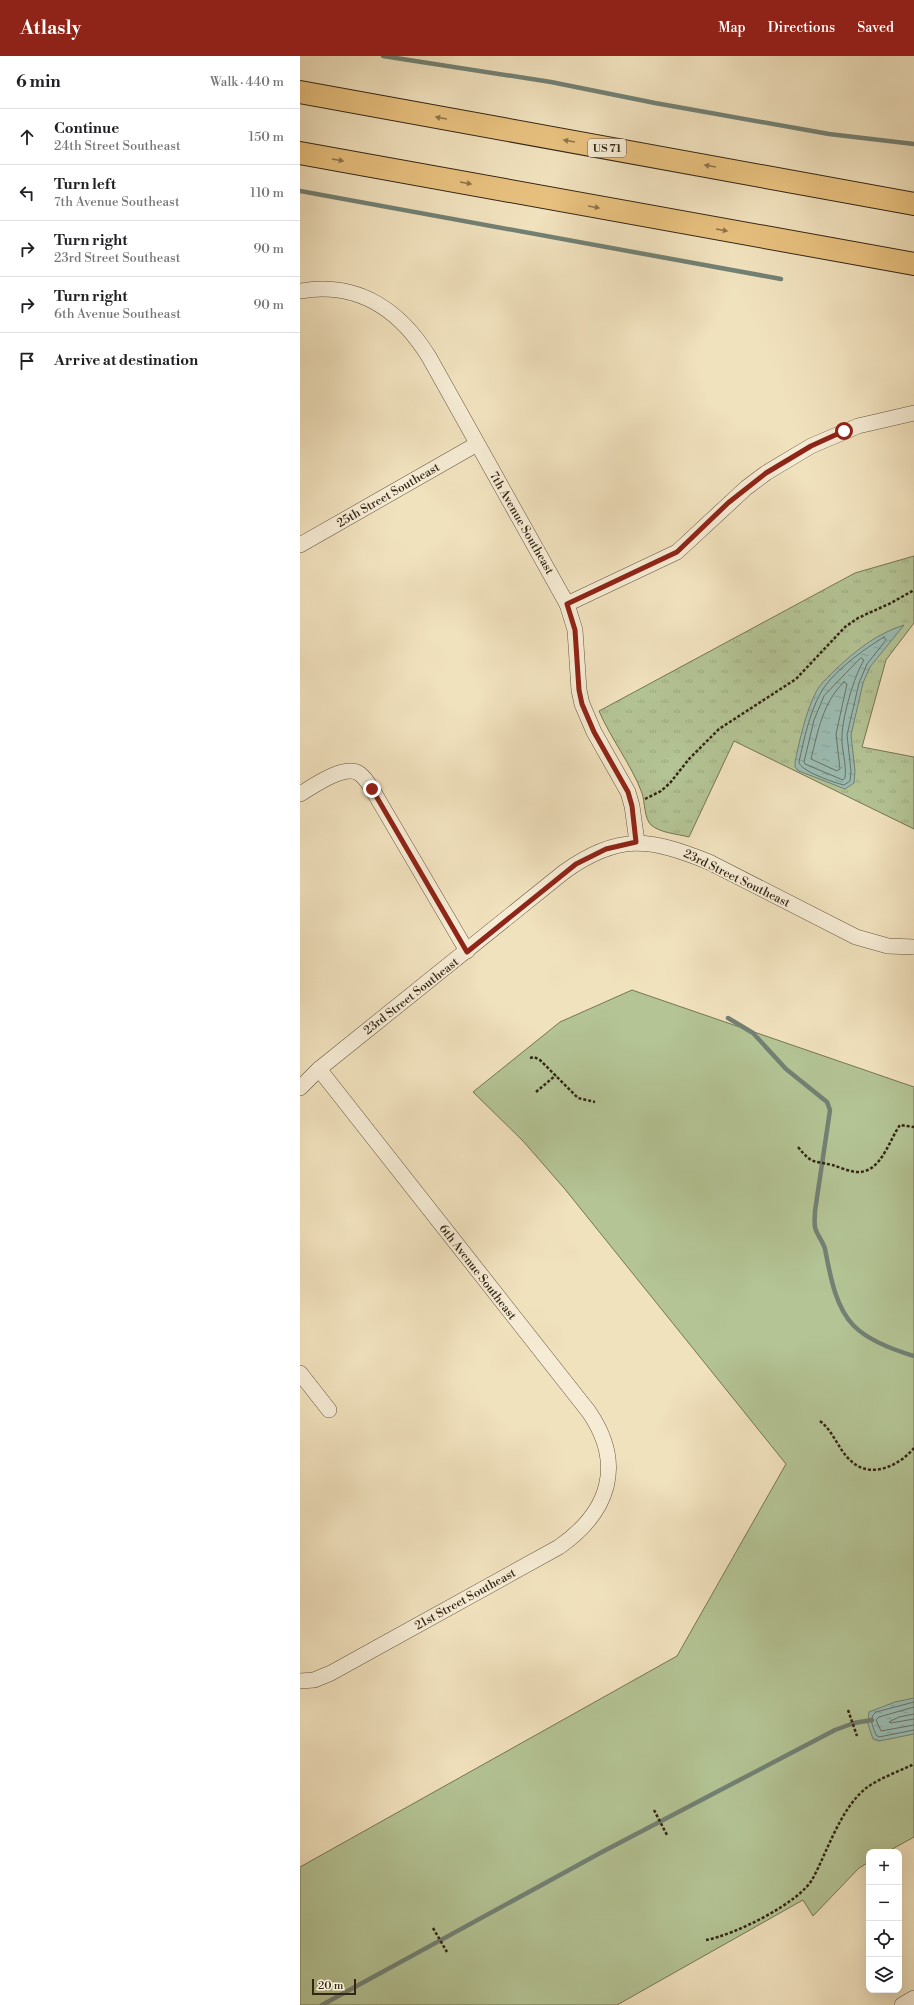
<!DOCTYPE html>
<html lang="en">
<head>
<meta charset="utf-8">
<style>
	:root { --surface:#fff; --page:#f2f2f2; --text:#202124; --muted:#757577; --line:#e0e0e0; --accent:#8f2418 }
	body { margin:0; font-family:"Libre Bodoni",serif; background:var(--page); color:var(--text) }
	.controls { position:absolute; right:12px; bottom:12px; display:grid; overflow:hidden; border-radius:8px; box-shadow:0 4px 16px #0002 }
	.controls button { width:36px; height:36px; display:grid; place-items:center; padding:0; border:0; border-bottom:1px solid var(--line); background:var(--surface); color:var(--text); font:20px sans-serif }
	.scale { position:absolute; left:12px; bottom:10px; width:44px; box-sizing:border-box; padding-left:4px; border:2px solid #342615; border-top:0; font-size:11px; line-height:14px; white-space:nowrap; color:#342615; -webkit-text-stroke:3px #f6ecd5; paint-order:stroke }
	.stop { position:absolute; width:12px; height:12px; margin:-9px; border:3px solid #8f2418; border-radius:50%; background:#fff }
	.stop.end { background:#8f2418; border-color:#fff; box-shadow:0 1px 4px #0008 }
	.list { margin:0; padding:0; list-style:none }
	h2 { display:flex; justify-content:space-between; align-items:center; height:52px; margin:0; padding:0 16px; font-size:17px }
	h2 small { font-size:13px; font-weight:400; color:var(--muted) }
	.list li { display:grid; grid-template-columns:26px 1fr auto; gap:12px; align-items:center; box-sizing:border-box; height:56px; padding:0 16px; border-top:1px solid var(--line) }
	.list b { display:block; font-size:15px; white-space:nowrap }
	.list p { margin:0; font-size:13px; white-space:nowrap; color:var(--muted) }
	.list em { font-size:13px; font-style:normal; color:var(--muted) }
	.icon { flex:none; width:22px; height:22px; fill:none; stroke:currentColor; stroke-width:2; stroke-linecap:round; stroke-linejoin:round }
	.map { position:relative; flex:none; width:614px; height:1949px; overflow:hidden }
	header { display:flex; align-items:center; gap:24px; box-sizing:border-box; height:56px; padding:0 20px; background:var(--accent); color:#fff }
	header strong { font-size:19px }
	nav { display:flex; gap:22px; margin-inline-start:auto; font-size:14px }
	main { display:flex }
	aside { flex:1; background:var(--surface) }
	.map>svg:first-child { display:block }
	.green { fill:#b4c495; stroke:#747555 }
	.park { fill:url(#park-tufts); stroke:#747555 }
	.water { fill:url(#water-ripples); stroke:#728174 }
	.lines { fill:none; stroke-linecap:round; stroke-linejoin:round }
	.shore { stroke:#687264; stroke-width:1 }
	.stream { stroke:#728174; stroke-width:4.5 }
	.minor-casing { stroke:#63553f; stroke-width:16 }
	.motorway-casing { stroke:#342615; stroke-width:24 }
	.path { stroke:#342615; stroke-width:2.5; stroke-dasharray:3 2; stroke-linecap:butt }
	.minor { stroke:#f6ecd5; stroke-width:15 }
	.motorway { stroke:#e8c17f; stroke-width:22 }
	.oneway { fill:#8e744a }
	.route { stroke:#8f2418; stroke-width:5 }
	.labels { text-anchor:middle; stroke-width:3.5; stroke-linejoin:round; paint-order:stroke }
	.shield { fill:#f6ecd5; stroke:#6e614f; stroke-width:1 }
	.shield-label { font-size:11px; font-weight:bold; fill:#342615 }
	.street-label { font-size:12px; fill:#342615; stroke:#f6ecd5 }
</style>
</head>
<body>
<header>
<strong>Atlasly</strong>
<nav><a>Map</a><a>Directions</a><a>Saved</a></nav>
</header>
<main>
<aside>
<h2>6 min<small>Walk · 440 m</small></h2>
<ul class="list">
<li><svg class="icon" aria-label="ahead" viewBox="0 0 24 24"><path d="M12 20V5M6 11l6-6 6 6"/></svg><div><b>Continue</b><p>24th Street Southeast</p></div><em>150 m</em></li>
<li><svg class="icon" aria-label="left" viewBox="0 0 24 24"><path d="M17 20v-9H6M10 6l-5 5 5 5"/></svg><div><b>Turn left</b><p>7th Avenue Southeast</p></div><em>110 m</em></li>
<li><svg class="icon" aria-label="right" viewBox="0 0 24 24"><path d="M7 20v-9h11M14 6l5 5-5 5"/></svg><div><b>Turn right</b><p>23rd Street Southeast</p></div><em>90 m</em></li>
<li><svg class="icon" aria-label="right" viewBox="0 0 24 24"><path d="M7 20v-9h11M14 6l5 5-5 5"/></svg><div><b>Turn right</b><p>6th Avenue Southeast</p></div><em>90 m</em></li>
<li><svg class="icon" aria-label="arrive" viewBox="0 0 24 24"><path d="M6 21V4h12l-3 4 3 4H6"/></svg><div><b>Arrive at destination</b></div></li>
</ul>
</aside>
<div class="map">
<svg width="614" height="1949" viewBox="0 0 614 1949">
	<defs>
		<pattern id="park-tufts" width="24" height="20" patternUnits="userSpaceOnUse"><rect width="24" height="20" fill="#b4c495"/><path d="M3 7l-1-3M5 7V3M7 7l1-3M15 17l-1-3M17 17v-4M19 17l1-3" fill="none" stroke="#9ba880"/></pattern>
		<pattern id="water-ripples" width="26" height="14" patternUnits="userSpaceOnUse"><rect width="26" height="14" fill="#9bbdb4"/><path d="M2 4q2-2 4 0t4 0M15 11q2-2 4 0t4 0" fill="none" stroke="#86a29a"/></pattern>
	</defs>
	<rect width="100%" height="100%" fill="#f1e2be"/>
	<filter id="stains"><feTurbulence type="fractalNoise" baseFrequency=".005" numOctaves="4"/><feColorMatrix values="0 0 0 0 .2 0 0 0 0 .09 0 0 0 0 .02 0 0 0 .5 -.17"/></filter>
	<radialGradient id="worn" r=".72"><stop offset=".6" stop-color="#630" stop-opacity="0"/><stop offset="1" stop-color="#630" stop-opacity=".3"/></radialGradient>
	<!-- green -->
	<polygon class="green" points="332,934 614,1031 614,1781 587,1796 569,1796 569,1806 559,1812 513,1860 503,1844 317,1949 0,1949 0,1811 377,1600 486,1408 264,1132 223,1085 173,1036 260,966"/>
	<!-- park -->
	<path class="park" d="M614,500V567L586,604L562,691L614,701V773L434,685L389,781C378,778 360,777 351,769C344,762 345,746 342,737C331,708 311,683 299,655L555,517Z"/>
	<!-- water -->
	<g class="water">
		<path d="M604,569L570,611L563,627L551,679L555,715L554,727L545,733L499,715L495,711V706C500,683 505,658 516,636C520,628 527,622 534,615C555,595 576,578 604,569Z"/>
		<polygon points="614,1642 614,1678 579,1685 573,1683 568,1668 569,1656 595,1646"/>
	</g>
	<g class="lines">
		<!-- shore -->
		<g class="shore">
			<path d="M584,581L586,584L567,608L559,627L547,679L551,715L550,725L544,729C535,727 500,715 499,706C504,683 509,659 520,638C531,617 564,593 584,581Z"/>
			<path d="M561,602L564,604C554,620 543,659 542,679C541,693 547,708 545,722L543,724L505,708L504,706L514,664L524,640Z"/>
			<path d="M544,626L547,628L536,678L540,713L537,715L511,703C518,675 523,646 544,626Z"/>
			<path d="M614,1646L576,1656C568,1662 573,1671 576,1679L579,1681L614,1674"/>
			<polyline points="614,1651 579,1661 576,1664 581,1675 614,1669"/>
			<polyline points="614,1658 599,1661 589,1666 591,1667 614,1663"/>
		</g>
		<!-- stream -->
		<g class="stream">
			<polyline points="83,0 251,26 355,47 529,78 614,88"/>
			<polyline points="0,135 481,223"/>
			<path d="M428,962L453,977L486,1013L527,1046L530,1054L515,1155C515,1160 514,1166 515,1171C516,1178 523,1185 525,1193C530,1218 535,1251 554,1270C569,1285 594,1294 614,1300"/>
			<polyline points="22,1949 302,1796 535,1674 554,1667 572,1664"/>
		</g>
		<defs>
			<g id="minor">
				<path d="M0,235C58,225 100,254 129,301L267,548L275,574L279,634L282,648L294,676L328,736L332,750L337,786"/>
				<polyline points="0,489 177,388"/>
				<polyline points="267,548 377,496 446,432 466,417 511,390 558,370 614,357"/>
				<path d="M0,738C14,730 45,707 60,718C65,722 69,728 72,733L167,895"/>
				<path d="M0,1032L19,1013L264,816C318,777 350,782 409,806L556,881L588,890L614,891"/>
				<polyline points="0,1317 29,1354"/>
				<path d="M0,1625L14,1624L31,1617L259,1491C309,1456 325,1409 289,1356L19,1013"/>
				<polyline points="602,1949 614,1942"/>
			</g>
			<g id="motorway">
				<polyline points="0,36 614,148"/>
				<polyline points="0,97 614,208"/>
			</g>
		</defs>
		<!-- minor casing -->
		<use href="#minor" class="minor-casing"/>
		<!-- motorway casing -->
		<use href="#motorway" class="motorway-casing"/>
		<!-- path -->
		<g class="path">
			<polyline points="345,743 361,735 370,727 389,703 419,673 496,623 545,571 558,562 591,547 614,534"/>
			<polyline points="230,1002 234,1001 240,1004 278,1042 295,1046"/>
			<polyline points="236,1036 256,1019"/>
			<path d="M498,1091C512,1108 511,1104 532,1109C539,1111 548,1115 556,1116C581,1118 589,1084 600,1069L614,1071"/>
			<path d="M520,1365C534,1376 538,1393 550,1404C570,1424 599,1410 614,1392"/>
			<polyline points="548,1654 557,1680"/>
			<polyline points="354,1754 367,1779"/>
			<polyline points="133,1872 147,1896"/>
			<path d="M406,1884C434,1879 500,1847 513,1822C528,1794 540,1754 565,1733C579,1722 598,1716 614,1708"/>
		</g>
		<!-- minor -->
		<use href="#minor" class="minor"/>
		<!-- motorway -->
		<use href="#motorway" class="motorway"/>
	</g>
	<!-- one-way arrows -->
	<defs><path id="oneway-solid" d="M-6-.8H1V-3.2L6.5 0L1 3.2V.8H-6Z"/></defs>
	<g class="oneway">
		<use href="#oneway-solid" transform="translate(141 62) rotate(-170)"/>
		<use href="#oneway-solid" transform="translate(269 85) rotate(-170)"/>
		<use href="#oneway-solid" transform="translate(38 104) rotate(10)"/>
		<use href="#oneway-solid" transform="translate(410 110) rotate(-170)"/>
		<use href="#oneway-solid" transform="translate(166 127) rotate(10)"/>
		<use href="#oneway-solid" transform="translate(294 151) rotate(10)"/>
		<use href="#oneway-solid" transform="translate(422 174) rotate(10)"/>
	</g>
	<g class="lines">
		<!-- route -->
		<polyline class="route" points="72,733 167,896 276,808 306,793 336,786 332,750 328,736 294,676 282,648 279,634 275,574 267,548 377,496 428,447 466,417 511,390 544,375"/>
	</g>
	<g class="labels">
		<!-- shield labels -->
		<rect class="shield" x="288" y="83" width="38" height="18" rx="3"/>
		<g class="shield-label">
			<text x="307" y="96">US 71</text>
		</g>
		<!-- street labels -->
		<g class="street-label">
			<text transform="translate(88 439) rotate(-30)" y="4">25th Street Southeast</text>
			<text transform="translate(222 467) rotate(60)" y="4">7th Avenue Southeast</text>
			<text transform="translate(437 822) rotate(26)" y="4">23rd Street Southeast</text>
			<text transform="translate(111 940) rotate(-38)" y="4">23rd Street Southeast</text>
			<text transform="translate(178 1216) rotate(52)" y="4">6th Avenue Southeast</text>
			<text transform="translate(165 1543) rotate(-29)" y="4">21st Street Southeast</text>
		</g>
	</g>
	<rect width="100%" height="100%" filter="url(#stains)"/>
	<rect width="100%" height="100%" fill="url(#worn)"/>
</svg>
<div class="controls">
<button>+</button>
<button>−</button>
<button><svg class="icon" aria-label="locate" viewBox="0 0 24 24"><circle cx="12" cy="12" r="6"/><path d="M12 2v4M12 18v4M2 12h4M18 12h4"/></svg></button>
<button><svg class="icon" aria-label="layers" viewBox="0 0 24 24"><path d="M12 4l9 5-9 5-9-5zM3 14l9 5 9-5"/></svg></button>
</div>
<div class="scale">20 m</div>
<div class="stop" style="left:544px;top:375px"></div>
<div class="stop end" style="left:72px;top:733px"></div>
</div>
</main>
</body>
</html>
